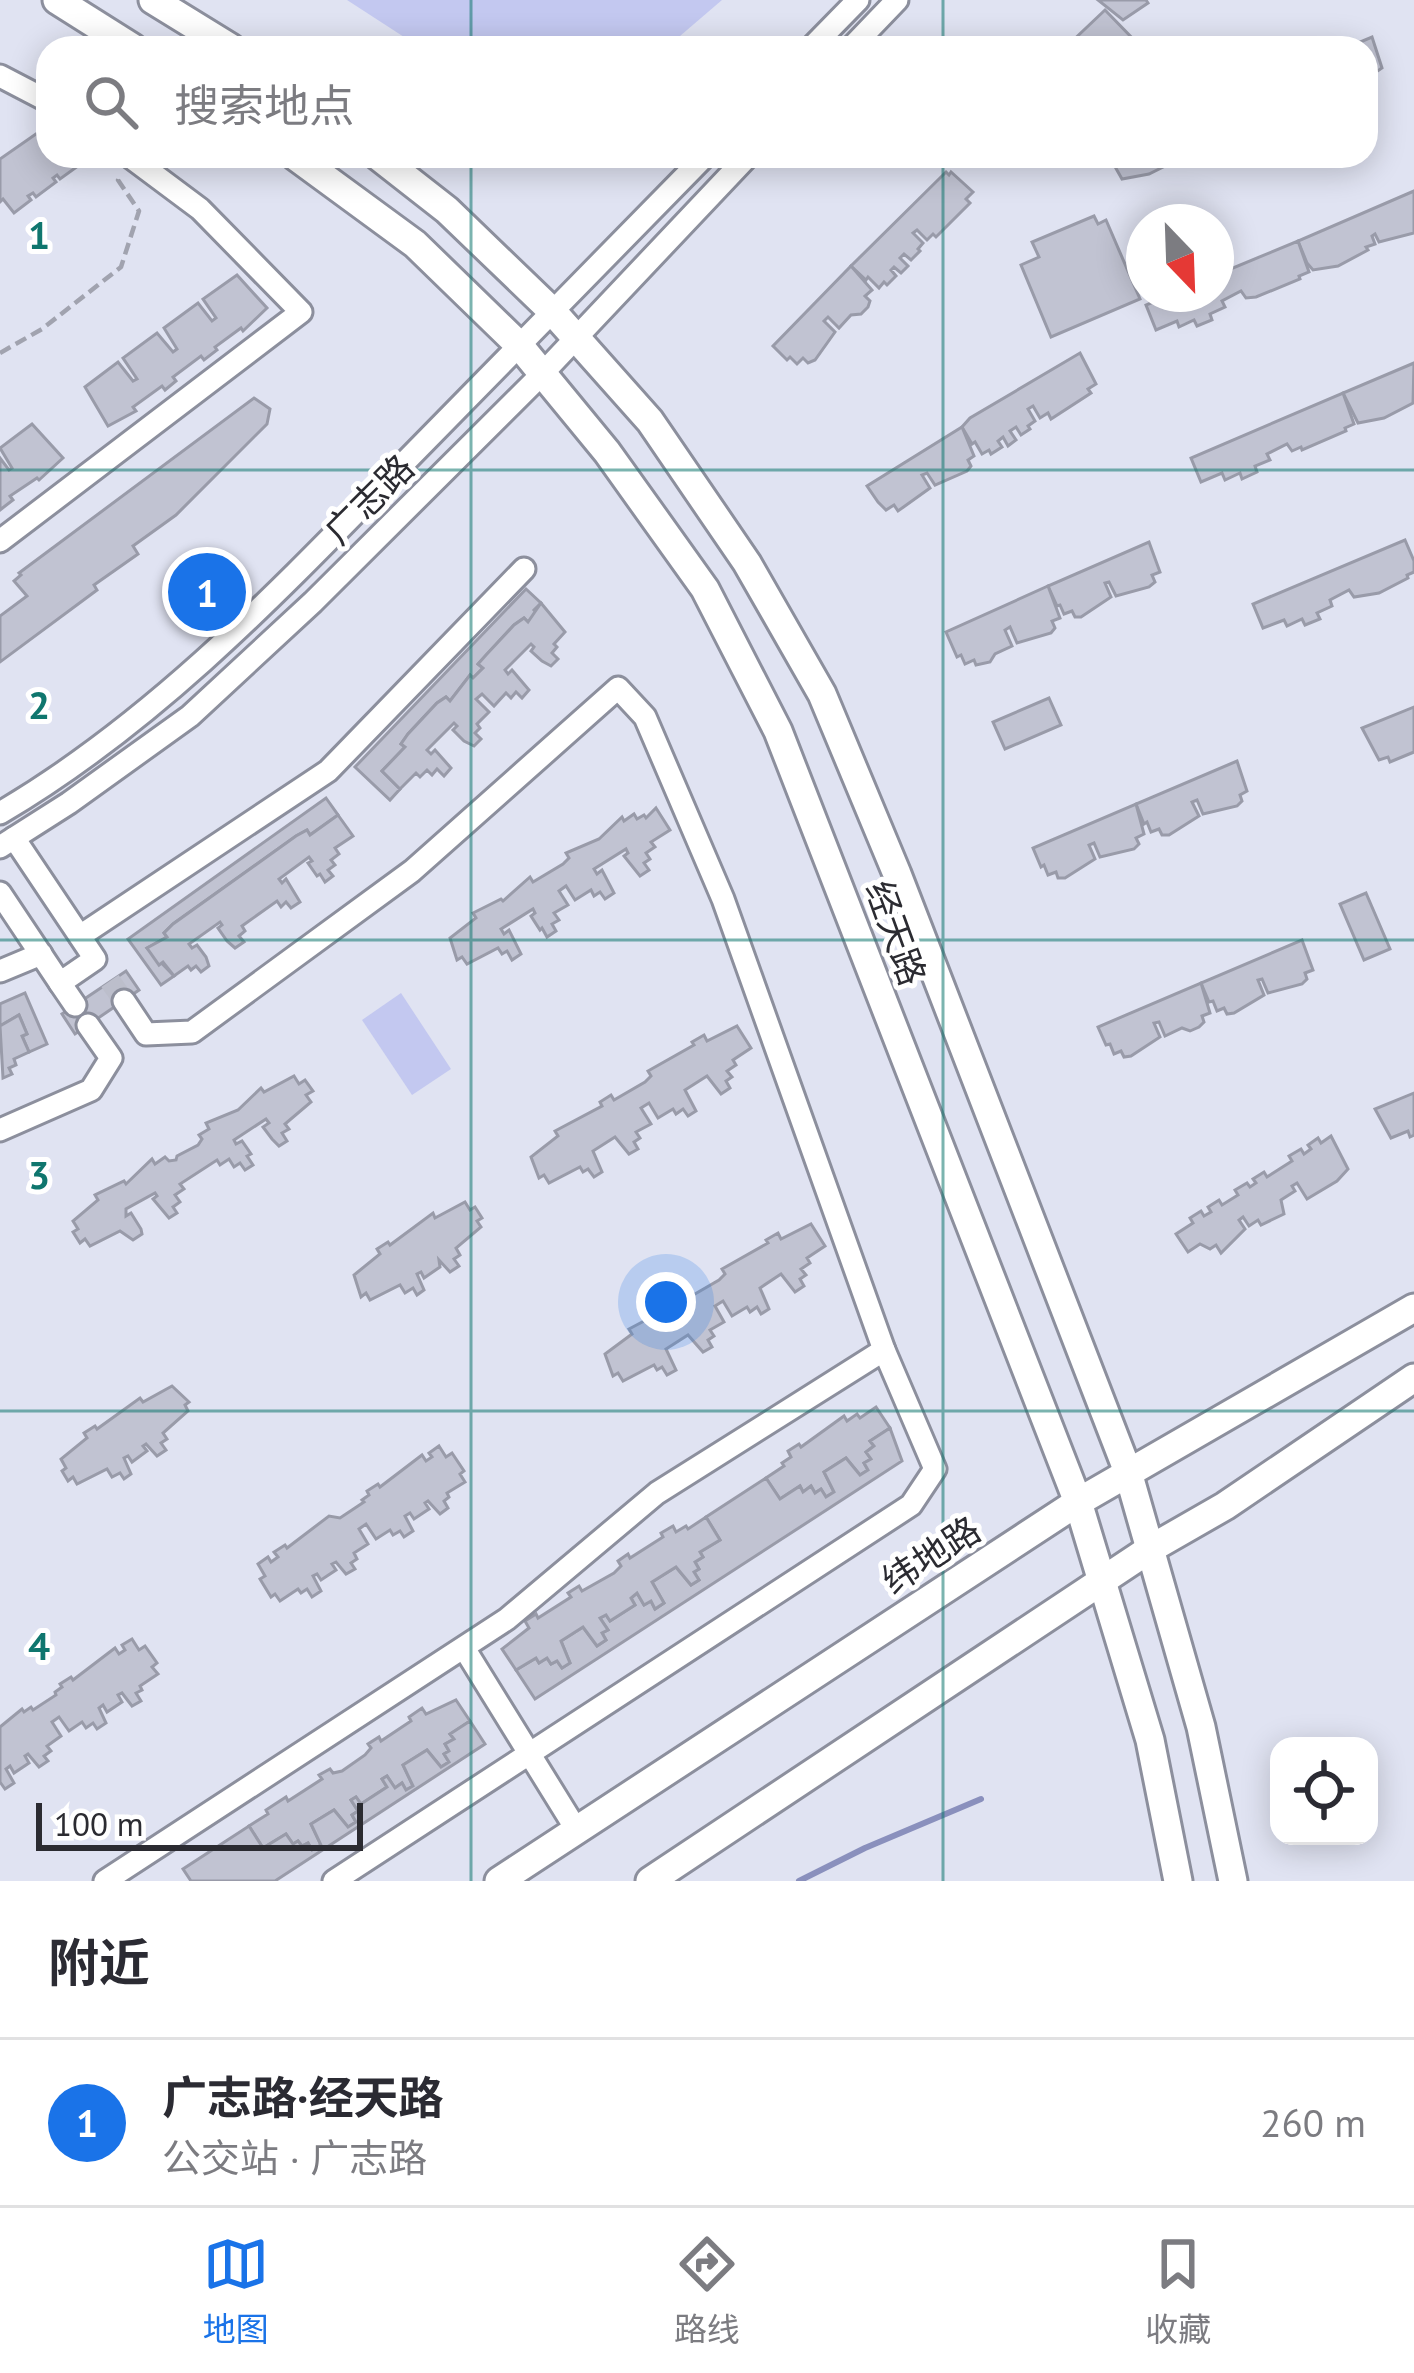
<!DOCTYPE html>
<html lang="zh">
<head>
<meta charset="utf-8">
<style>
	:root { --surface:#fff; --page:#f2f2f3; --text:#2b2b33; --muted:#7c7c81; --line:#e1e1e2; --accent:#1a73e8 }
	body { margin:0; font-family:"PT Sans","Noto Sans SC",sans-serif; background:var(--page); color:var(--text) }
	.controls { position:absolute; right:36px; bottom:36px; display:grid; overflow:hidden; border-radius:24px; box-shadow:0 6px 30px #0003 }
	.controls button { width:108px; height:108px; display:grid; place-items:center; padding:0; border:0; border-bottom:3px solid var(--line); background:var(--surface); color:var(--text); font:60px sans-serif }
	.compass { position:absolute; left:1126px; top:204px; width:108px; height:108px; border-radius:50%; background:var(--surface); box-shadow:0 6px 30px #0003; rotate:157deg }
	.scale { position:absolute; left:36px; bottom:30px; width:327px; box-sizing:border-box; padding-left:12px; border:6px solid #2b2b31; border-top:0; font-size:33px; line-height:42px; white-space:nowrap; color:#2b2b31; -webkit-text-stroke:9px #fff; paint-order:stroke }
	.you { position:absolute; left:666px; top:1302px; width:42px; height:42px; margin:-30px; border:9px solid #fff; border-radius:50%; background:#1a73e8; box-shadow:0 0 0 18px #1a73e833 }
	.badge { display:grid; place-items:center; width:78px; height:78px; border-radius:50%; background:var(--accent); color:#fff; font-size:39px; font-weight:700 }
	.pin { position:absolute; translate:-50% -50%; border:6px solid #fff; box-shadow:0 3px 12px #0006 }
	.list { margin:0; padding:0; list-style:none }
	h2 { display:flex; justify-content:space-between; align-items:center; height:156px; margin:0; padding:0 48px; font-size:51px }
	h2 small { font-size:39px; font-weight:400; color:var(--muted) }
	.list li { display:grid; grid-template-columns:78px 1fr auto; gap:36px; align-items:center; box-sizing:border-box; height:168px; padding:0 48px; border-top:3px solid var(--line) }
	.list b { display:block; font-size:45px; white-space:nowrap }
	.list p { margin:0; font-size:39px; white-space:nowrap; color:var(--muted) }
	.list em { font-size:39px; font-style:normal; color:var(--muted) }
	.icon { flex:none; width:66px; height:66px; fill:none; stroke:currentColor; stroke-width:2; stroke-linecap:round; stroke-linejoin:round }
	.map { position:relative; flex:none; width:1414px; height:1881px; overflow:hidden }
	.search { position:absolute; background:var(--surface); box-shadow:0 6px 30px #0003; left:36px; right:36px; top:36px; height:132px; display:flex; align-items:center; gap:30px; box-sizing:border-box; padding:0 42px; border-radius:36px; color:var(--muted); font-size:45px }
	.sheet { height:324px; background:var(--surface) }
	nav { display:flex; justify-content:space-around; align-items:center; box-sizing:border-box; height:168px; border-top:3px solid var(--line); background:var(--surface); font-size:33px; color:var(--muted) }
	nav a { display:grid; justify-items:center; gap:6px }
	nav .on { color:var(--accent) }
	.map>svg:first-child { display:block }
	.green { fill:#c3c8f0 }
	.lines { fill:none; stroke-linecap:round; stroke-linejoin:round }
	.stream { stroke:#8a90bd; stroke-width:6 }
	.building { fill:#c1c3d2; stroke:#999ba9; stroke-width:3 }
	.minor-tunnel { stroke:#bcbecb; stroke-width:21; stroke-dasharray:21 10; stroke-linecap:butt }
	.minor-casing { stroke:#8c8f9d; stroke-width:27 }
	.major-casing { stroke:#8c8f9d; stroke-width:33 }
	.path { stroke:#a1a3af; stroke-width:4.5; stroke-dasharray:12 6; stroke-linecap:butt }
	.minor { stroke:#fff; stroke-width:21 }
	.major { stroke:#fff; stroke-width:27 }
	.grid { fill:none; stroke:#0f766e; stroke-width:3; stroke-opacity:0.55 }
	.labels { text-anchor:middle; stroke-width:10; stroke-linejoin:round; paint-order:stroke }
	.street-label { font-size:36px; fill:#2b2b31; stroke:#fff }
	.grid-label { font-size:39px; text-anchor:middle; font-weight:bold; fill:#0f766e; stroke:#fff; stroke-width:10; stroke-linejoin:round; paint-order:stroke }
</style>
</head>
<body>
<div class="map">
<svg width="1414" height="1881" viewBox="0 0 1414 1881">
	<rect width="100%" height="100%" fill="#e0e3f2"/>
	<!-- green -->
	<g class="green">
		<polygon points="347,0 722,0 666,48 421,48"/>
		<polygon points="401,993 451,1069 412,1095 362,1020"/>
	</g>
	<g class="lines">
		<!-- stream -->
		<polyline class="stream" points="799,1881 865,1848 981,1799"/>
	</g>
	<!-- building -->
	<g class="building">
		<polygon points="1098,0 1146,0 1148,3 1123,20"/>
		<polygon points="1105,10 1136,42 1129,48 1065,48"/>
		<polygon points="1372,37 1382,68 1366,79 1366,48 1346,48"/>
		<polygon points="46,127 48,156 70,156 78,166 60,179 57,175 53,178 56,182 36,197 33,193 28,196 31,200 14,213 3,199 0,202 0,159"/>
		<polygon points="1109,156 1176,156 1177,160 1149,174 1122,179"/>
		<polygon points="946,172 949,175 951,172 973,192 966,199 970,203 936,237 933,234 927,240 917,230 913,233 923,243 918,249 920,251 911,260 904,254 900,258 908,266 901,273 894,267 891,270 896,276 887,285 884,282 879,288 868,277 866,280 851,266"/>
		<polygon points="1414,191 1414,233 1379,242 1375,234 1372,236 1375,244 1366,247 1368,250 1338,266 1313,270 1307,263 1298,241"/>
		<polygon points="1094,216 1098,224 1106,220 1140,299 1051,337 1021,265 1039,257 1032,242"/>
		<polygon points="1298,241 1309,272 1299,276 1300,279 1256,297 1246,298 1241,291 1222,301 1225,307 1210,314 1212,320 1197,326 1194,320 1179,327 1177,321 1156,330 1146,305 1172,294 1216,294 1216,275"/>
		<polygon points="851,266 872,290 865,296 870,301 868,307 861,314 851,315 839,328 828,317 824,321 835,332 815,360 808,363 803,358 797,364 790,357 787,360 773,346"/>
		<polygon points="237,275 267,308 243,331 241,328 215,347 217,350 204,360 201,356 173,377 176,381 165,390 162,386 133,407 136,411 108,426 85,387 118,362 133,381 137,379 123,358 157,333 173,352 177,349 164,328 198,303 212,321 216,318 203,299"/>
		<polygon points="1080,353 1096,384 1088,389 1091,393 1051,419 1048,413 1040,418 1033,406 1028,409 1035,421 1028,426 1030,429 1021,435 1016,427 1010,431 1016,440 1008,446 1003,437 998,441 1002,447 991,454 989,450 982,454 975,442 972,444 962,427 970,418"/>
		<polygon points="1414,363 1413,403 1384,418 1358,423 1343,393"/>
		<polygon points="1343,393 1354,424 1345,428 1346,431 1302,450 1301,447 1292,451 1287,444 1267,454 1270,460 1255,466 1257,472 1242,479 1240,473 1225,480 1222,473 1201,482 1191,458"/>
		<polygon points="254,398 270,409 267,424 176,515 133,546 138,554 94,585 97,590 0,662 0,616 27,596 14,581 21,575 19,573"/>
		<polygon points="32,424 63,458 39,480 37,478 10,496 13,500 0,510 0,458 9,470 12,468 0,448"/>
		<polygon points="962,427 974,456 968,460 971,466 967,471 935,485 927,473 922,475 930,488 898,511 894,505 886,510 878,502 867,486"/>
		<polygon points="1405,540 1414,561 1414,572 1407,575 1408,578 1379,593 1354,597 1349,590 1330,600 1332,606 1317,613 1320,619 1305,625 1302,619 1287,626 1284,620 1263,628 1253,604"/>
		<polygon points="1149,542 1160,572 1152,575 1155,582 1149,587 1116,596 1109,582 1105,583 1111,597 1081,617 1075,617 1072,611 1064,614 1060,605 1057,606 1048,586"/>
		<polygon points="1048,586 1060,618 1052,621 1055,628 1051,633 1017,643 1010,627 1005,630 1012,646 995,654 990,662 976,665 974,660 965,664 961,655 957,657 946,632"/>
		<polygon points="526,589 541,603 534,610 537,613 528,622 524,618 514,625 478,664 483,668 473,678 470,675 450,701 446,697 437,703 408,734 401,744 405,747 382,771 400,789 390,800 355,767"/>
		<polygon points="541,603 565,632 554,644 557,647 552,653 558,659 551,666 542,661 531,651 534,647 531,644 505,670 508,674 512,670 529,690 522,698 516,692 511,698 506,693 494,706 482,694 476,699 489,712 477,724 480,728 475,733 481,739 474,746 464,741 453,730 457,726 454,723 427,750 431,754 435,750 451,768 444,776 437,769 432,775 427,770 420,777 416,773 400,789 382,771 405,747 401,744 408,734 437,703 446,697 450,701 470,675 473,678 483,668 478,664 486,655 514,625 524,618 528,622"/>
		<polygon points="1049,698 1061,725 1005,749 993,722"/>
		<polygon points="1414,707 1414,752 1390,762 1388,757 1379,760 1362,728"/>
		<polygon points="1237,761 1247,791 1240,795 1242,801 1237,806 1203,814 1197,800 1192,802 1199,816 1169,835 1162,835 1159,829 1151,832 1147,822 1144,824 1136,804"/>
		<polygon points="326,798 338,815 310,835 307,830 296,836 173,924 164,933 167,937 147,948 174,976 161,985 128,939"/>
		<polygon points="1136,804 1144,834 1136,838 1139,844 1134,849 1100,857 1094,843 1089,845 1095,859 1065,878 1058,878 1056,872 1048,875 1044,865 1041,867 1033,848"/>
		<polygon points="656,808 670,830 651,842 655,847 646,853 650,859 644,863 649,870 640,876 624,856 628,853 626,849 594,869 597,874 602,870 614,893 605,899 600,892 594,896 591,890 575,900 566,886 559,891 568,905 554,913 559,920 552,924 556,931 547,937 542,928 540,930 531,916 535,913 533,909 501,929 504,934 509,930 521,954 512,960 507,951 502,954 498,948 467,964 462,957 457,960 450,938 476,918 473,913 501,899 503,901 530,877 533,882 563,864 569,858 566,853 599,839 622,817 624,821 634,814 637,819 644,815 646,818"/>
		<polygon points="338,815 353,836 335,848 339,854 331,860 335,865 328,870 333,876 325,882 320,874 317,876 308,863 312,861 309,857 279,879 282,883 286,879 300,902 291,908 286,902 281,907 277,901 242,926 245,931 239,936 244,942 235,948 227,941 218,928 222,925 220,922 189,944 192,948 197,945 206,957 209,966 201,972 196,966 191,970 188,966 174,976 163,962 159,965 147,948 167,937 164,933 173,924 296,836 307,830 310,835"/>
		<polygon points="1366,893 1390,949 1364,960 1340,904"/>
		<polygon points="1302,940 1313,970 1305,973 1307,979 1302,984 1268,993 1262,979 1258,980 1264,995 1234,1013 1227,1014 1224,1008 1217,1011 1213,1001 1209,1002 1201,983"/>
		<polygon points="126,971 139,990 75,1034 62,1014"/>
		<polygon points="1201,983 1210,1013 1202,1016 1204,1022 1199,1027 1190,1031 1182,1028 1165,1036 1159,1022 1154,1023 1160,1037 1131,1056 1124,1057 1121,1051 1114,1054 1110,1044 1106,1045 1098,1027"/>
		<polygon points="25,993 47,1044 29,1052 22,1036 27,1034 19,1015 0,1026 0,1004"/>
		<polygon points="19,1015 27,1034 22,1036 29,1052 14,1059 16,1065 9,1068 12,1074 3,1078 0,1026"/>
		<polygon points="737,1026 751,1048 733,1060 736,1065 727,1071 732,1077 726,1081 730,1088 721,1094 707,1076 685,1090 696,1111 688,1116 683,1109 676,1114 673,1109 658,1118 649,1103 641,1108 651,1124 636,1132 640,1138 634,1142 638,1149 629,1154 615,1137 593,1151 602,1172 594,1177 588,1169 583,1172 580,1167 549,1183 544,1175 539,1178 531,1157 558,1136 555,1131 602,1106 600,1102 611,1095 614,1100 645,1082 651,1076 648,1071 694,1045 692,1042 704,1035 707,1041"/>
		<polygon points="294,1076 299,1084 305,1080 313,1091 306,1095 311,1102 285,1124 289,1129 282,1133 287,1141 279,1146 272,1139 263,1127 269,1123 266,1119 234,1140 236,1144 242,1141 251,1154 247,1156 253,1165 245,1170 240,1163 234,1167 229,1159 220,1165 217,1160 180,1184 184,1189 175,1195 180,1202 173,1207 177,1213 169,1218 153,1199 157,1196 155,1193 126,1209 126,1216 131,1213 141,1229 142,1234 133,1240 120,1231 90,1246 85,1239 80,1243 73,1232 78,1229 73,1221 98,1200 95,1195 124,1181 126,1184 152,1159 155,1164 165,1157 169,1161 176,1160 177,1156 198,1145 202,1139 199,1135 209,1129 206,1123 238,1110 261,1088 264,1092"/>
		<polygon points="1414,1093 1414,1135 1410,1137 1408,1131 1391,1138 1375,1109"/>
		<polygon points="1331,1136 1348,1169 1337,1181 1307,1199 1297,1183 1292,1186 1295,1191 1281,1200 1284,1214 1261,1225 1258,1220 1249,1226 1243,1217 1239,1220 1245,1229 1221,1253 1216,1245 1210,1249 1200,1244 1188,1252 1176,1234 1193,1223 1190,1218 1201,1211 1204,1216 1211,1212 1208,1207 1219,1200 1222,1205 1238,1195 1235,1190 1247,1183 1250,1187 1256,1183 1253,1179 1264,1172 1267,1177 1292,1161 1289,1156 1301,1149 1304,1154 1311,1149 1308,1145 1318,1138 1321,1143"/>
		<polygon points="465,1202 470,1210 475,1207 482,1218 477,1221 481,1227 456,1248 460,1255 454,1259 459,1266 450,1272 439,1260 440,1267 424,1278 421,1272 417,1274 424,1290 417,1295 413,1288 405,1293 400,1285 370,1300 366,1293 361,1297 354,1275 380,1254 377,1249 388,1242 390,1245 433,1213 435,1218"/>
		<polygon points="811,1224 825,1246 807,1258 810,1263 801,1269 806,1275 800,1279 804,1286 795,1292 781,1274 760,1288 769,1309 761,1314 757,1307 750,1312 747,1307 732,1316 723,1301 715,1306 724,1322 710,1330 714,1336 708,1340 712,1347 703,1352 688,1335 666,1349 676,1370 667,1375 662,1367 657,1370 654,1365 623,1381 618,1373 613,1376 605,1354 632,1334 629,1329 676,1304 674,1300 685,1293 688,1298 719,1280 725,1274 722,1269 768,1243 766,1240 778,1233 781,1239"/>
		<polygon points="172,1386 189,1402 185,1405 188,1411 163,1433 167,1439 161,1443 166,1450 157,1456 146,1444 143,1446 147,1451 132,1462 128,1456 124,1458 131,1474 124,1479 120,1473 112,1477 107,1469 77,1484 73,1477 68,1481 62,1471 66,1468 61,1459 87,1438 84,1433 95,1426 97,1429 140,1398 143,1402"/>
		<polygon points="876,1407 890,1428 870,1441 874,1446 866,1452 871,1459 864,1463 868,1470 860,1475 846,1458 824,1472 834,1492 826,1497 821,1489 815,1493 811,1486 803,1492 800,1486 780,1499 766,1478 784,1466 782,1463 791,1457 788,1451 799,1444 801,1447 844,1416 847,1421 857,1414 860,1418"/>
		<polygon points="890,1428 902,1461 535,1699 516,1670 536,1658 539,1663 547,1658 551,1664 557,1661 562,1668 570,1663 561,1641 583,1627 597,1646 606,1640 602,1633 608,1630 600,1618 606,1615 610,1621 635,1605 631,1598 637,1593 644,1605 651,1601 655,1609 664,1603 652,1582 676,1567 691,1585 699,1580 694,1572 699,1569 695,1562 703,1557 700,1552 720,1540 706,1517 766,1478 780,1499 800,1486 803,1492 811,1486 815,1493 821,1489 826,1497 834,1492 824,1472 846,1458 860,1475 868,1470 864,1463 871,1459 866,1452 874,1446 870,1441"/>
		<polygon points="439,1446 446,1457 452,1453 464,1471 460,1474 465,1482 447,1493 449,1497 444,1501 448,1508 440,1514 428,1501 425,1503 429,1509 414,1519 410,1513 405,1516 413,1531 404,1537 400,1531 393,1535 390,1530 376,1539 366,1524 359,1529 368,1544 354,1553 357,1559 351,1563 355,1569 346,1574 336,1562 332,1564 336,1570 321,1580 317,1574 313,1576 321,1591 312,1597 307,1589 301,1593 298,1589 280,1601 275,1594 271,1597 260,1579 265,1576 258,1564 268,1557 271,1562 278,1557 274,1552 285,1545 287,1548 329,1516 340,1518 364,1502 362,1500 369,1495 367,1491 378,1484 380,1487 422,1455 426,1461 432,1457 429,1453"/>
		<polygon points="706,1517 720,1540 700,1552 703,1557 695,1562 699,1569 694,1572 699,1580 691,1585 676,1567 652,1582 664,1603 655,1609 651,1601 644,1605 637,1593 631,1598 635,1605 610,1621 606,1615 600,1618 608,1630 602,1633 606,1640 597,1646 583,1627 561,1641 570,1663 562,1668 557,1661 551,1664 547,1658 539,1663 536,1658 516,1670 502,1649 529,1628 525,1621 536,1614 538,1618 571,1597 568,1593 579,1586 582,1591 614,1573 621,1566 618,1561 628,1554 630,1558 663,1537 661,1533 673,1526 676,1532 686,1526 688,1529"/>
		<polygon points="132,1639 139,1650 145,1646 157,1663 152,1667 158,1674 140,1686 142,1690 136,1693 141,1701 132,1706 122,1693 118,1695 122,1702 107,1712 103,1705 99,1708 106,1723 97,1729 93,1723 86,1728 82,1722 69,1731 59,1717 52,1722 61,1736 47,1746 51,1751 44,1756 48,1761 39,1767 28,1754 25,1756 29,1763 14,1773 10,1766 6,1769 14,1783 5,1789 0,1782 0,1727 22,1709 24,1712 31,1707 33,1710 56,1695 55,1692 62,1687 60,1684 71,1677 73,1680 115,1648 119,1654 125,1650 122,1645"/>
		<polygon points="456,1700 470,1721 450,1734 454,1739 445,1744 449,1751 444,1754 449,1762 441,1767 427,1750 403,1765 413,1786 406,1790 402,1783 395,1788 387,1776 382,1779 387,1787 361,1804 356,1797 351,1800 358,1811 352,1815 356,1822 348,1827 334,1810 311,1824 321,1845 312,1850 308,1843 302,1846 298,1841 293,1844 286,1834 263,1848 249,1826 268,1814 266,1810 286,1797 288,1801 322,1779 319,1775 330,1769 333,1773 342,1771 365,1755 371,1748 368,1744 379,1737 381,1741 411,1721 409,1717 422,1708 426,1714"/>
		<polygon points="470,1721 485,1744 275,1881 191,1881 183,1869 249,1826 263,1848 286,1834 293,1844 298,1841 302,1846 308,1843 312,1850 321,1845 311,1824 334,1810 348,1827 356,1822 352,1815 358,1811 351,1800 356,1797 361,1804 387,1787 382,1779 387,1776 395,1788 402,1783 406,1790 413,1786 403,1765 427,1750 441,1767 449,1762 444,1754 449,1751 445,1744 454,1739 450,1734"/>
	</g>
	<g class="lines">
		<!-- minor-tunnel -->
		<polyline class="minor-tunnel" points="110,981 124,1001"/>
		<defs>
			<g id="minor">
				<polyline points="811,48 858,0"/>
				<polyline points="851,48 897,0"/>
				<polyline points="0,76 48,101"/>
				<polyline points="0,541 301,312 200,209 129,156"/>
				<path d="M0,813C155,722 280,590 405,462C505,360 605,258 705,156"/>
				<polyline points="0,847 69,803 190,716 313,602 541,375 748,156"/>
				<polyline points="0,893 60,983 95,959 14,838"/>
				<polyline points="80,936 328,771 524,569"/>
				<polyline points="0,971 41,954"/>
				<polyline points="60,983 75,1005"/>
				<polyline points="124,1001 146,1034 192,1032 412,871 618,688 645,717 723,899 884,1350 935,1469 911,1505 334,1881"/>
				<polyline points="0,1130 91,1090 111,1058 88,1025"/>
				<polyline points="464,1648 576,1829"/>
				<polyline points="105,1881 507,1619 657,1493 884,1350"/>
			</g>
			<g id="major">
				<polyline points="57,0 133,48"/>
				<polyline points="153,0 231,48"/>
				<polyline points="295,156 415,244 519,345 607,452 705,589 778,731 1078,1502 1150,1740 1178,1881"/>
				<polyline points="378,156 447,210 553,312 650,421 747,563 822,694 897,874 1128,1472 1201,1727 1233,1881"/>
				<polyline points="499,1881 1078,1502 1414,1308"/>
				<polyline points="650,1881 1150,1549 1225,1506 1414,1378"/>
			</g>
		</defs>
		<!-- minor casing -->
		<use href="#minor" class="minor-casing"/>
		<!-- major casing -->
		<use href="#major" class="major-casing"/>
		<!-- path -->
		<polyline class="path" points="0,353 42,329 121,267 139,211 118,180 120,174"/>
		<!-- minor -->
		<use href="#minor" class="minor"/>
		<!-- major -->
		<use href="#major" class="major"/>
	</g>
	<!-- grid -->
	<path class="grid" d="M471,0V48M943,0V48M471,156V1881M943,156V1881M0,470H1414M0,940H1414M0,1411H1414"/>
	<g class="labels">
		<!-- street labels -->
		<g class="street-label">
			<text transform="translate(369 499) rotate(-45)" y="13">广志路</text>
			<text transform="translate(896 933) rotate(70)" y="13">经天路</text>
			<text transform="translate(931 1555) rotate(-33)" y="13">纬地路</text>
		</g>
	</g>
	<g class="grid-label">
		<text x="39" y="249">1</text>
		<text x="39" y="719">2</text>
		<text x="39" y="1189">3</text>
		<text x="39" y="1660">4</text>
	</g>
</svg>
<div class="controls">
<button><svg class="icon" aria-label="locate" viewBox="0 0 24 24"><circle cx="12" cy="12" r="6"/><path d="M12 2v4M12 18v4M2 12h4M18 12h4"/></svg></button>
</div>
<svg class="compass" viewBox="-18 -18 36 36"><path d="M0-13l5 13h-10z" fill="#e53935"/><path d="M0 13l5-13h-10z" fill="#7c7c81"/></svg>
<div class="scale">100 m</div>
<div class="you"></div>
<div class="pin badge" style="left:207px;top:592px">1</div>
<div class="search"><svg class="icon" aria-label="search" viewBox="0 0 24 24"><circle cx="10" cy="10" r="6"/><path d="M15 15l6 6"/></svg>搜索地点</div>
</div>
<section class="sheet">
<h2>附近<small></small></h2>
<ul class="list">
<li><span class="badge">1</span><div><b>广志路·经天路</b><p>公交站 · 广志路</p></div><em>260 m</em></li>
</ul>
</section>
<nav>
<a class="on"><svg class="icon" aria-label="map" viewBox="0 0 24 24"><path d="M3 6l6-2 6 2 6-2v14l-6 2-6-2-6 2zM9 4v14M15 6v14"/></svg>地图</a>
<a><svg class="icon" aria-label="directions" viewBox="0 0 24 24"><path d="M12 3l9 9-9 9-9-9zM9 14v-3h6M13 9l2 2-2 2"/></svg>路线</a>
<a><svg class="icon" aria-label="saved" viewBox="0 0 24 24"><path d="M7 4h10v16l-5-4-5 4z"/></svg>收藏</a>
</nav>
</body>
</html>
